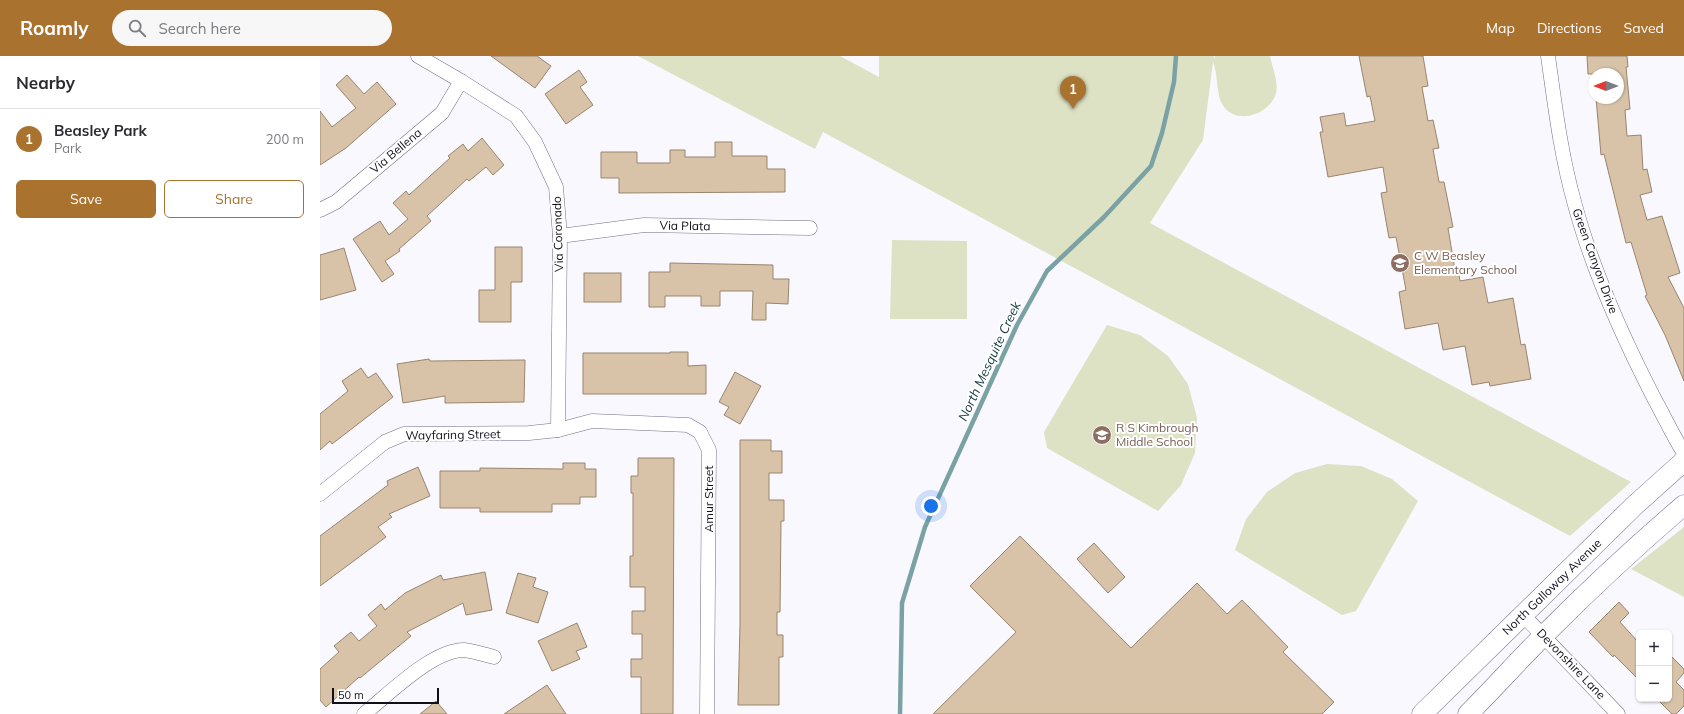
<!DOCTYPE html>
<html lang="en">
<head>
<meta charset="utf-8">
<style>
	:root { --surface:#fff; --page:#f7f7f7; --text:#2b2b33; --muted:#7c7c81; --line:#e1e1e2; --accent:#aa722f }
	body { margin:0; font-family:Mulish,sans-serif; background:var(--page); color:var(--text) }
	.controls { position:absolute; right:12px; bottom:12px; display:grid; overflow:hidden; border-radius:6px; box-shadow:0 1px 3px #0004 }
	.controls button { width:36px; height:36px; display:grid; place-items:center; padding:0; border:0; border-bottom:1px solid var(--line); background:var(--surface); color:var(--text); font:20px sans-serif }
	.compass { position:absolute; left:1268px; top:12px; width:36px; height:36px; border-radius:50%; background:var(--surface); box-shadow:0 1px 3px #0004; rotate:270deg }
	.scale { position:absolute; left:12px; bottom:10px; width:107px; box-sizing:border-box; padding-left:4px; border:2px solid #120f19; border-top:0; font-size:11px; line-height:14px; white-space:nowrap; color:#120f19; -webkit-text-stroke:3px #fff; paint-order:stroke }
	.you { position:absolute; left:611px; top:450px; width:14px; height:14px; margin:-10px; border:3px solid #fff; border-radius:50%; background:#1a73e8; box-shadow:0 0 0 6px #1a73e833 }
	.badge { display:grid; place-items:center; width:26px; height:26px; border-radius:50%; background:var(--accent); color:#fff; font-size:13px; font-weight:700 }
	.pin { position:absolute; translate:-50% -33px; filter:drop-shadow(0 1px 2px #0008) }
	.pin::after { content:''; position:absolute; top:21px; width:14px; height:12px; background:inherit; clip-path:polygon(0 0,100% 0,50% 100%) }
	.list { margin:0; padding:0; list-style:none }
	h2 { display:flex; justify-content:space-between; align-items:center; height:52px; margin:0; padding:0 16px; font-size:17px }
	h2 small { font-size:13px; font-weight:400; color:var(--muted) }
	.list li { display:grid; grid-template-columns:26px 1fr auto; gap:12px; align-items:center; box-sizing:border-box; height:60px; padding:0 16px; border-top:1px solid var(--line) }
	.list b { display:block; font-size:15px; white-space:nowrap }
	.list p { margin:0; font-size:13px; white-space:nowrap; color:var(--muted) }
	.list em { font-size:13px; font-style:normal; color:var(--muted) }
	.actions { display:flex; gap:8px; padding:12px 16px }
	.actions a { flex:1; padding:9px 0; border:1px solid var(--accent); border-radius:6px; text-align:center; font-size:14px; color:var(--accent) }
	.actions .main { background:var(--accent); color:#fff }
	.icon { flex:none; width:22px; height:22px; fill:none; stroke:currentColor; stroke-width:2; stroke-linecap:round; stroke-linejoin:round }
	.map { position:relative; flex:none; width:1364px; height:658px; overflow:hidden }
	header { display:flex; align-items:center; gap:24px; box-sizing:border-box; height:56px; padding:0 20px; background:var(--accent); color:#fff }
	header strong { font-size:19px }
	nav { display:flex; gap:22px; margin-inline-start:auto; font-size:14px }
	.search { width:280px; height:36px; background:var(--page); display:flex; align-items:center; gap:10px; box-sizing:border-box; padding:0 14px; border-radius:22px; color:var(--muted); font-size:15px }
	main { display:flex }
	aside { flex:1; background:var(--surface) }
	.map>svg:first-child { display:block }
	.green { fill:#dde2c4 }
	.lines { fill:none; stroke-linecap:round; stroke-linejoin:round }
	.stream { stroke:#7aa2a4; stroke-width:4.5 }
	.building { fill:#d8c3a9; stroke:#99856c }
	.minor-casing { stroke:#756d88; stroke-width:15 }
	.secondary-casing { stroke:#756d88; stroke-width:21 }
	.minor { stroke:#fff; stroke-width:14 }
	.secondary { stroke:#fff; stroke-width:20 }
	.labels { text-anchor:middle; stroke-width:4; stroke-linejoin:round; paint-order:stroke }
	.street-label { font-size:12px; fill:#120f19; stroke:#fff }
	.education-label { font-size:12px; fill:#785e54; stroke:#fff; text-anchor:start }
	.water-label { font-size:13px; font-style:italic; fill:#133b3d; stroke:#fff }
</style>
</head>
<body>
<header>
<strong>Roamly</strong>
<div class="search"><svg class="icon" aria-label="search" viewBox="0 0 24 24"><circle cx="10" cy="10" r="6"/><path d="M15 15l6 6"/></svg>Search here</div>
<nav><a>Map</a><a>Directions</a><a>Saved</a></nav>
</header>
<main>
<aside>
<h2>Nearby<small></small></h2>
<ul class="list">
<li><span class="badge">1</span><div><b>Beasley Park</b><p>Park</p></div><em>200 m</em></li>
</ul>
<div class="actions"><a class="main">Save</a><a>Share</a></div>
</aside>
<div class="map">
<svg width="1364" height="658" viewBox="0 0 1364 658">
	<rect width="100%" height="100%" fill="#faf8ff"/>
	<!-- green -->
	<g class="green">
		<path d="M318,0H520L559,21V0H894V3L895,0H950C952,10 959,27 956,37C950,60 913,71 901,46C896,34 898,18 893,6L883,84L830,167L1311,426L1250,480L503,76L495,93Z"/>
		<polygon points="572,184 647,185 647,263 570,263"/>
		<polygon points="787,269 820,279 848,300 868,328 877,362 875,397 861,429 838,455 727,392 724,376"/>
		<polygon points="1007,408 1041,410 1072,423 1098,445 1036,555 1022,559 915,494 926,463 947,436 975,417"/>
		<polygon points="1364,471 1364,541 1311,513"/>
	</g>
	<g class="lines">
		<!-- stream -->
		<polyline class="stream" points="580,658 582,547 605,471 697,269 727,215 784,161 831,110 842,77 854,26 856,0"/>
	</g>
	<!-- building -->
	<g class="building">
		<polygon points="171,0 217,0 231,10 215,32"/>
		<polygon points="1039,0 1103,0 1108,30 1102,31 1108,65 1113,64 1119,92 1113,93 1119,126 1124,126 1133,171 1128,172 1135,214 1138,213 1140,225 1163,221 1168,247 1193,242 1201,289 1205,288 1211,323 1170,330 1169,326 1152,329 1145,290 1123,294 1118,267 1085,273 1079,236 1086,234 1076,181 1069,182 1061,137 1067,136 1063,111 1008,121 1000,76 1003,76 1000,61 1024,57 1026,70 1055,65 1050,40 1047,41"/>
		<polygon points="1267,0 1307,0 1308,11 1306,11 1310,53 1305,54 1307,80 1321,79 1323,114 1327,113 1332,136 1320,139 1327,164 1342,160 1360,217 1348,221 1364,252 1364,325 1345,279 1325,240 1327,239 1311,186 1306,187 1284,98 1281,99 1276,42 1298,42 1298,18 1268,18"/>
		<polygon points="259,14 267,26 260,31 273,49 246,68 225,38"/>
		<polygon points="27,19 44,38 57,26 76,48 26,92 0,109 0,55 12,71 36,52 16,29"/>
		<polygon points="162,82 184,109 173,119 166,111 149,125 147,123 107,160 111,165 79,193 80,195 65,205 74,218 62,226 33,183 60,165 69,179 88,163 73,147 86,135 89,139 130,102 128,100 143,88 148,95"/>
		<polygon points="395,86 412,86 412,100 447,100 447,113 465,113 465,136 299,137 299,122 281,122 281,96 317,96 317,107 350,107 350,94 365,94 365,101 395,101"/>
		<polygon points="175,191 202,191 202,226 191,226 191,266 159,266 159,234 175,234"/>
		<polygon points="24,192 36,234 0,244 0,199"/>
		<polygon points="350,207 453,209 453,223 469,223 468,248 446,247 446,264 432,264 433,235 400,235 400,250 381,250 381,240 345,240 345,251 329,251 329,216 350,216"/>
		<rect x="264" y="217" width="37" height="29"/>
		<polygon points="350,296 368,296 368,310 386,309 386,338 263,338 263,297 350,297"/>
		<polygon points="109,303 110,305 205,304 204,346 125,347 125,340 83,347 77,308"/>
		<polygon points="41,312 48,322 56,317 73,341 12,388 10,385 0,394 0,358 28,335 22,325"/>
		<polygon points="415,316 441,330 420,368 404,359 409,351 399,346"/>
		<polygon points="420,384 451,384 451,395 462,395 462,417 449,417 449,444 464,444 464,465 461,465 460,556 457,556 457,579 463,579 463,601 459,601 459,649 418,649 420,569"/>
		<polygon points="318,402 354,402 353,658 321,658 321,621 311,621 311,603 322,603 322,578 312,578 312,555 325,555 325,531 310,531 310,500 313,500 313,437 311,437 311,420 318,420"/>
		<polygon points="243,407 265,407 265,413 276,413 276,441 260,441 260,448 232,448 232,456 160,456 160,452 120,452 120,415 160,415 160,412 243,413"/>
		<polygon points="98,411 110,440 69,458 72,461 58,471 66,481 0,530 0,480 68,429 67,425"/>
		<polygon points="700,480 811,592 877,527 907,558 922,544 968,591 963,596 1014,646 1002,658 613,658 696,576 650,530"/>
		<polygon points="774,487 805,521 788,537 757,503"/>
		<polygon points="165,516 172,554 146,559 143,547 87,576 91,580 40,622 39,621 6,651 0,644 0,613 19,596 14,590 31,576 39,585 57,570 48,559 61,548 65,554 85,537 121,519 123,524"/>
		<polygon points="198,517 216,522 213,531 228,536 218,567 186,557"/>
		<polygon points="1299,546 1309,557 1300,566 1319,587 1319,624 1294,599 1293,601 1269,576"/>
		<polygon points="257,567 267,591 256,595 260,603 232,615 218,585"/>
		<polygon points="1349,598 1364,613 1364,617 1356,626 1364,634 1364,650 1356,658 1352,658 1337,643 1349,643"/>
		<polygon points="227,629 246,658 184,658"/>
		<polygon points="116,645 127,658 100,658"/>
	</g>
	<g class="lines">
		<defs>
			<g id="minor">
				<polyline points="98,0 141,25 196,60 215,86 236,131 240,180 238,374"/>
				<path d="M1228,0C1235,50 1241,100 1255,149C1273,216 1303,282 1335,344C1345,362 1353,380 1364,397"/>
				<polyline points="0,154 16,146 122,57 141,25"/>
				<polyline points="240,180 324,169 490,172"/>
				<polyline points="0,438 65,386 84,378 209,377 238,374 272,365 368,369 380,376 389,394 387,658"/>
				<polyline points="1203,559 1298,658"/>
				<path d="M44,658C69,638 112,594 144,594C153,595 165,599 174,601"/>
			</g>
			<g id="secondary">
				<polyline points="1102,658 1314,450 1364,405"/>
				<path d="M1148,658C1174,632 1198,605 1224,579C1269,534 1316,490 1364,449"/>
			</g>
		</defs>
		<!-- minor casing -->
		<use href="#minor" class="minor-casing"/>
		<!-- secondary casing -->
		<use href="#secondary" class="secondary-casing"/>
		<!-- minor -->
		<use href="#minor" class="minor"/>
		<!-- secondary -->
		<use href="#secondary" class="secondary"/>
	</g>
	<!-- icons -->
	<defs>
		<symbol id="school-disc" viewBox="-11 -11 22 22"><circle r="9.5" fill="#8d6e63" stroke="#fff"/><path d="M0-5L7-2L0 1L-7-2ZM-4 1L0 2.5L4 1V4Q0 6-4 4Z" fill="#fff"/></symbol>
	</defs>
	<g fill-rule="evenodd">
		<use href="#school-disc" x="1069" y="196" width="22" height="22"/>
		<use href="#school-disc" x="771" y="368" width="22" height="22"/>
	</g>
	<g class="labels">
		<!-- street labels -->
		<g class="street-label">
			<text transform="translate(76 95) rotate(-40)" y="4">Via Bellena</text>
			<text transform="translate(365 170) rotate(1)" y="4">Via Plata</text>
			<text transform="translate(238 178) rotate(-92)" y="4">Via Coronado</text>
			<text transform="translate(1275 205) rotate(70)" y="4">Green Canyon Drive</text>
			<text transform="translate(133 379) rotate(-1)" y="4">Wayfaring Street</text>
			<text transform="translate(389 443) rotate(-90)" y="4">Amur Street</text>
			<text transform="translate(1232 531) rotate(-44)" y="4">North Galloway Avenue</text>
			<text transform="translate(1251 608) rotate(46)" y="4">Devonshire Lane</text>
		</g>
		<!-- education labels -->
		<g class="education-label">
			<text x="1094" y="204">C W Beasley<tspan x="1094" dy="14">Elementary School</tspan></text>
			<text x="796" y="376">R S Kimbrough<tspan x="796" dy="14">Middle School</tspan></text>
		</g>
		<!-- water labels -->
		<g class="water-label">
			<text transform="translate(669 305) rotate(-65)" y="5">North Mesquite Creek</text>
		</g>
	</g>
</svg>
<div class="controls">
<button>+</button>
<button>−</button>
</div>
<svg class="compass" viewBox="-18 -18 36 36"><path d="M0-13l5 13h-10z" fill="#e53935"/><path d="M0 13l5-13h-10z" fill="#7c7c81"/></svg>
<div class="scale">50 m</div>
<div class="you"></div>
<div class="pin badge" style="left:753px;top:53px">1</div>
</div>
</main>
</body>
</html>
